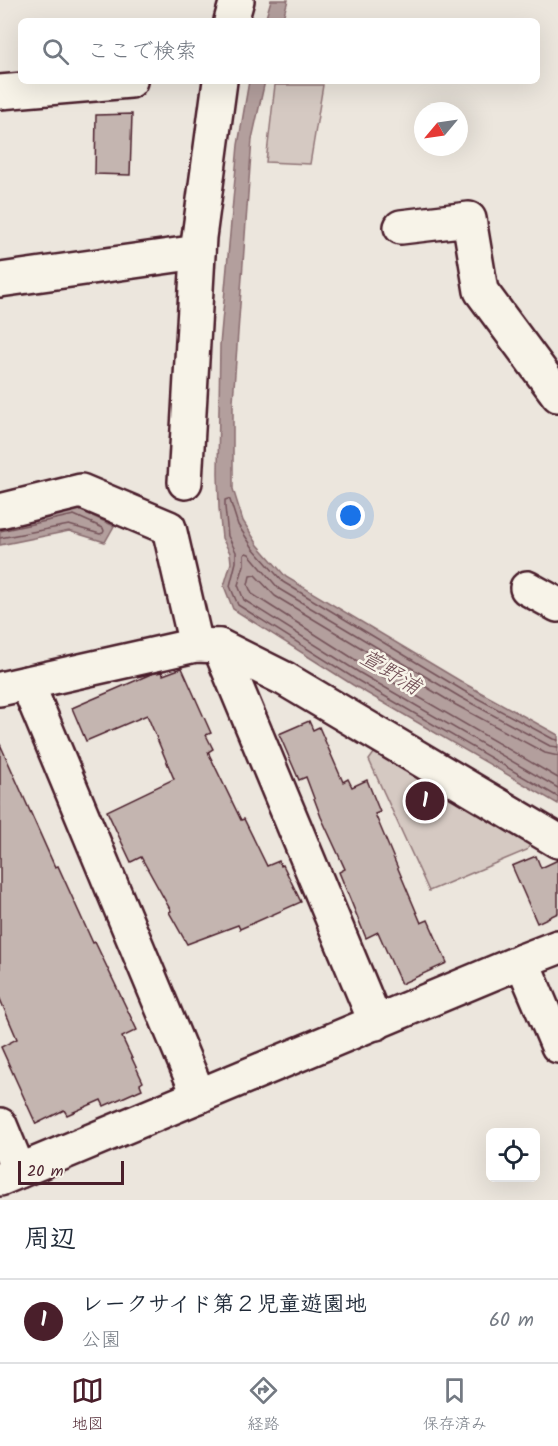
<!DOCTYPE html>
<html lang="ja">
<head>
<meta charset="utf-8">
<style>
	:root { --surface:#fff; --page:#f6f6f7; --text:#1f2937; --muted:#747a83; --line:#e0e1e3; --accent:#4a1f2b }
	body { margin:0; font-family:Kalam,"Klee One",sans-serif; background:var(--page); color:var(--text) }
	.controls { position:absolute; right:18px; bottom:18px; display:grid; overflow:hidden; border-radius:9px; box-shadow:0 6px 24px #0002 }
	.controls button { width:54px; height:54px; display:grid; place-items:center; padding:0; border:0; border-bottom:2px solid var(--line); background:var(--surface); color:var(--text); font:30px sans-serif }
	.compass { position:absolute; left:414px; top:102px; width:54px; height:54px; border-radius:50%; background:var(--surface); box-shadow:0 6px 24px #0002; rotate:241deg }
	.scale { position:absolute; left:18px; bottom:15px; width:106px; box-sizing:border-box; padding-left:6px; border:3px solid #4a1f2b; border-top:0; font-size:16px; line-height:21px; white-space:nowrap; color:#4a1f2b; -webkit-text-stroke:4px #f7f3e8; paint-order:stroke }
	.you { position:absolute; left:351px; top:516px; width:21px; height:21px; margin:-15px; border:4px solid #fff; border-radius:50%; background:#1a73e8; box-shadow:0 0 0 9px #1a73e833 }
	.badge { display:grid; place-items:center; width:39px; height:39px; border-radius:50%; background:var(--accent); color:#fff; font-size:20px; font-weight:700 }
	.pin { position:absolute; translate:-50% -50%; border:3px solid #fff; box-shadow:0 2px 6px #0006 }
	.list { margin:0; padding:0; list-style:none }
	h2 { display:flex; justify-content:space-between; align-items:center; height:78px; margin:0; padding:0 24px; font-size:26px }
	h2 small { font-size:20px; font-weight:400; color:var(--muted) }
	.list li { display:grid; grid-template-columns:39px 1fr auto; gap:18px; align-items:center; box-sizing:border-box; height:84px; padding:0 24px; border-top:2px solid var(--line) }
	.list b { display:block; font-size:22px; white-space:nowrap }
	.list p { margin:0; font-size:20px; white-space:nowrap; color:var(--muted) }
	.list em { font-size:20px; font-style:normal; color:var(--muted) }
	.icon { flex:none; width:33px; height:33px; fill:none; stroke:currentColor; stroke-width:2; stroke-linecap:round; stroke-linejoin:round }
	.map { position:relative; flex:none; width:558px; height:1200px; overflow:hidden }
	.search { position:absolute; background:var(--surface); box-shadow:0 6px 24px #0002; left:18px; right:18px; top:18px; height:66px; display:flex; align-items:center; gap:15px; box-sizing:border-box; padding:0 21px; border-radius:9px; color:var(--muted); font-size:22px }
	.sheet { height:162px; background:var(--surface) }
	nav { display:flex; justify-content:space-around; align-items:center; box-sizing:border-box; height:84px; border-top:2px solid var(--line); background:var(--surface); font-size:16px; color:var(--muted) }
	nav a { display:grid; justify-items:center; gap:3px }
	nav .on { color:var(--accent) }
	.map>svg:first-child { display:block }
	.green { fill:#d5c9c2; stroke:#907476; stroke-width:1.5 }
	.water { fill:#b39f9d; stroke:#896c6f; stroke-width:1.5 }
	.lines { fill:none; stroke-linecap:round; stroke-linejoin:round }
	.shore { stroke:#745259; stroke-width:1.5 }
	.building { fill:#c4b5b0; stroke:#4a1f2b; stroke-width:1.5 }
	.street-casing { stroke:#4a1f2b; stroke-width:38 }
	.secondary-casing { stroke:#4a1f2b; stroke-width:38 }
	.street { stroke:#f7f3e8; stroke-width:33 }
	.secondary { stroke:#f7f3e8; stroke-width:33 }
	.labels { text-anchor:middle; stroke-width:5; stroke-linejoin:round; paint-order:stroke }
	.water-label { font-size:22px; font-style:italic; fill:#6f4c53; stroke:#f7f3e8 }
</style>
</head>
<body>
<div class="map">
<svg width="558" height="1200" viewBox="0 0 558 1200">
	<rect width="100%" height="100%" fill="#ece6dd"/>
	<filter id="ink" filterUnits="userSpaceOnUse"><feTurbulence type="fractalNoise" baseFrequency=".0167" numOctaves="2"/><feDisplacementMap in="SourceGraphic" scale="12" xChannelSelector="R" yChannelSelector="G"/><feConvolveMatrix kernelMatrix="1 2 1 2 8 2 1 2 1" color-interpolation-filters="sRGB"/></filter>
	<g filter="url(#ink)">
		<!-- green -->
		<g class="green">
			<polygon points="275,85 323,85 310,164 266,162"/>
			<polygon points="377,749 532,841 527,850 429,891 369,760"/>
		</g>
		<!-- water -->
		<g class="water">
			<polygon points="271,0 288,0 282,21 265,21"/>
			<polygon points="249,81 265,81 252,139 233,401 233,489 243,521 258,545 286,577 467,685 558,735 558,804 353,685 233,609 224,586 231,563 230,553 222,538 219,508 218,473 220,345 238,145"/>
			<polygon points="75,508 114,526 105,542 69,531 0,545 0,525"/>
		</g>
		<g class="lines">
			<!-- shore -->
			<g class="shore">
				<polyline points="0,531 74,515 103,528 104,531 103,533 100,534 69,525 0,538"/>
				<polyline points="558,740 553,739 464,691 283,582 253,548 238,525 230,500 228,499 225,500 225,507 228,536 236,552 236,562 230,586 238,605 357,680 558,797"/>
				<polyline points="558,747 550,746 460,697 279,589 249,554 246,553 244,555 244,565 238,585 244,600 360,673 558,788"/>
				<polyline points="558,756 545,753 456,705 275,596 255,575 250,576 248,585 252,594 365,666 558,778"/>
			</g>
		</g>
		<!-- building -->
		<g class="building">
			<polygon points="132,114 130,175 95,174 96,115"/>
			<polygon points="182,668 211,733 206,735 213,749 208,752 241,820 244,819 267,866 279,861 281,866 283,865 301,902 240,929 238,925 187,944 169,912 171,911 141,857 131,862 107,811 174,779 147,715 86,741 72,708 151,674 162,672 163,675"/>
			<polygon points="309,721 313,730 319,727 343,782 348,779 352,787 367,780 380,812 375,814 421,923 428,920 447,963 401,984 378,932 366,938 339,872 345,869 321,817 306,777 299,780 279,734"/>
			<polygon points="0,744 55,867 58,866 93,943 95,942 137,1030 122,1037 143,1082 140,1084 142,1089 104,1106 101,1100 67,1115 64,1110 36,1124 1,1047 17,1039 0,999"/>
			<polygon points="536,856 541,868 558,860 558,913 537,923 512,866"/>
		</g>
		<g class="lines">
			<defs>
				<g id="street">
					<polyline points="231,21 237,0"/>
					<polyline points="0,92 130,81"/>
					<polyline points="401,227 469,219 481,291 558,395"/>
					<polyline points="0,280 198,252"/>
					<polyline points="185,482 199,237 220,81"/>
					<polyline points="0,511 81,491 169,528 196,645"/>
					<polyline points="527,588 558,605"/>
					<polyline points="219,646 376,1023"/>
					<polyline points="27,683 199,1096"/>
					<polyline points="0,689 196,645 219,646 285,679 558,841"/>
					<polyline points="522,961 558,947"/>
					<polyline points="0,1125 19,1171"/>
				</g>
				<polyline id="secondary" points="0,1179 522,961 558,1046"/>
			</defs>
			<!-- street casing -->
			<use href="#street" class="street-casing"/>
			<!-- secondary casing -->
			<use href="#secondary" class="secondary-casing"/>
			<!-- street -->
			<use href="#street" class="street"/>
			<!-- secondary -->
			<use href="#secondary" class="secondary"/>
		</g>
	</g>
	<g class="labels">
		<!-- water labels -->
		<g class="water-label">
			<text transform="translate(391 671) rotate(31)" y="8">萱野浦</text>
		</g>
	</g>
</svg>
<div class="controls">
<button><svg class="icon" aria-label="locate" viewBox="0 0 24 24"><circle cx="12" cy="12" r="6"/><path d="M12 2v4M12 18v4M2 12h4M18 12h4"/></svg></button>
</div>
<svg class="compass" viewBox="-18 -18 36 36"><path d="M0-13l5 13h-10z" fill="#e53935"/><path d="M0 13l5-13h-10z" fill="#747a83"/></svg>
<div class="scale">20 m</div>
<div class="you"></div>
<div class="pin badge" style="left:425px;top:801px">1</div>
<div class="search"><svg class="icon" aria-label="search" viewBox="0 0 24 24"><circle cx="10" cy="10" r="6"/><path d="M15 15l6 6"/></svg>ここで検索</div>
</div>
<section class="sheet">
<h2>周辺<small></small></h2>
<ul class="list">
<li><span class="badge">1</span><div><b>レークサイド第２児童遊園地</b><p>公園</p></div><em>60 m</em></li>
</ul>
</section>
<nav>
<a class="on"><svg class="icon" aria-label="map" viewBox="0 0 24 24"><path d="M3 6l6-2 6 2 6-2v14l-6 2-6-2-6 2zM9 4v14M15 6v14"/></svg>地図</a>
<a><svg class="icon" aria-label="directions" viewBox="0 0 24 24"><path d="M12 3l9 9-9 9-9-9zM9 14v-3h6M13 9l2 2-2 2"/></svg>経路</a>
<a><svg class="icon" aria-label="saved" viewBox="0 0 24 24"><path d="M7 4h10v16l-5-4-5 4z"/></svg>保存済み</a>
</nav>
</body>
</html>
